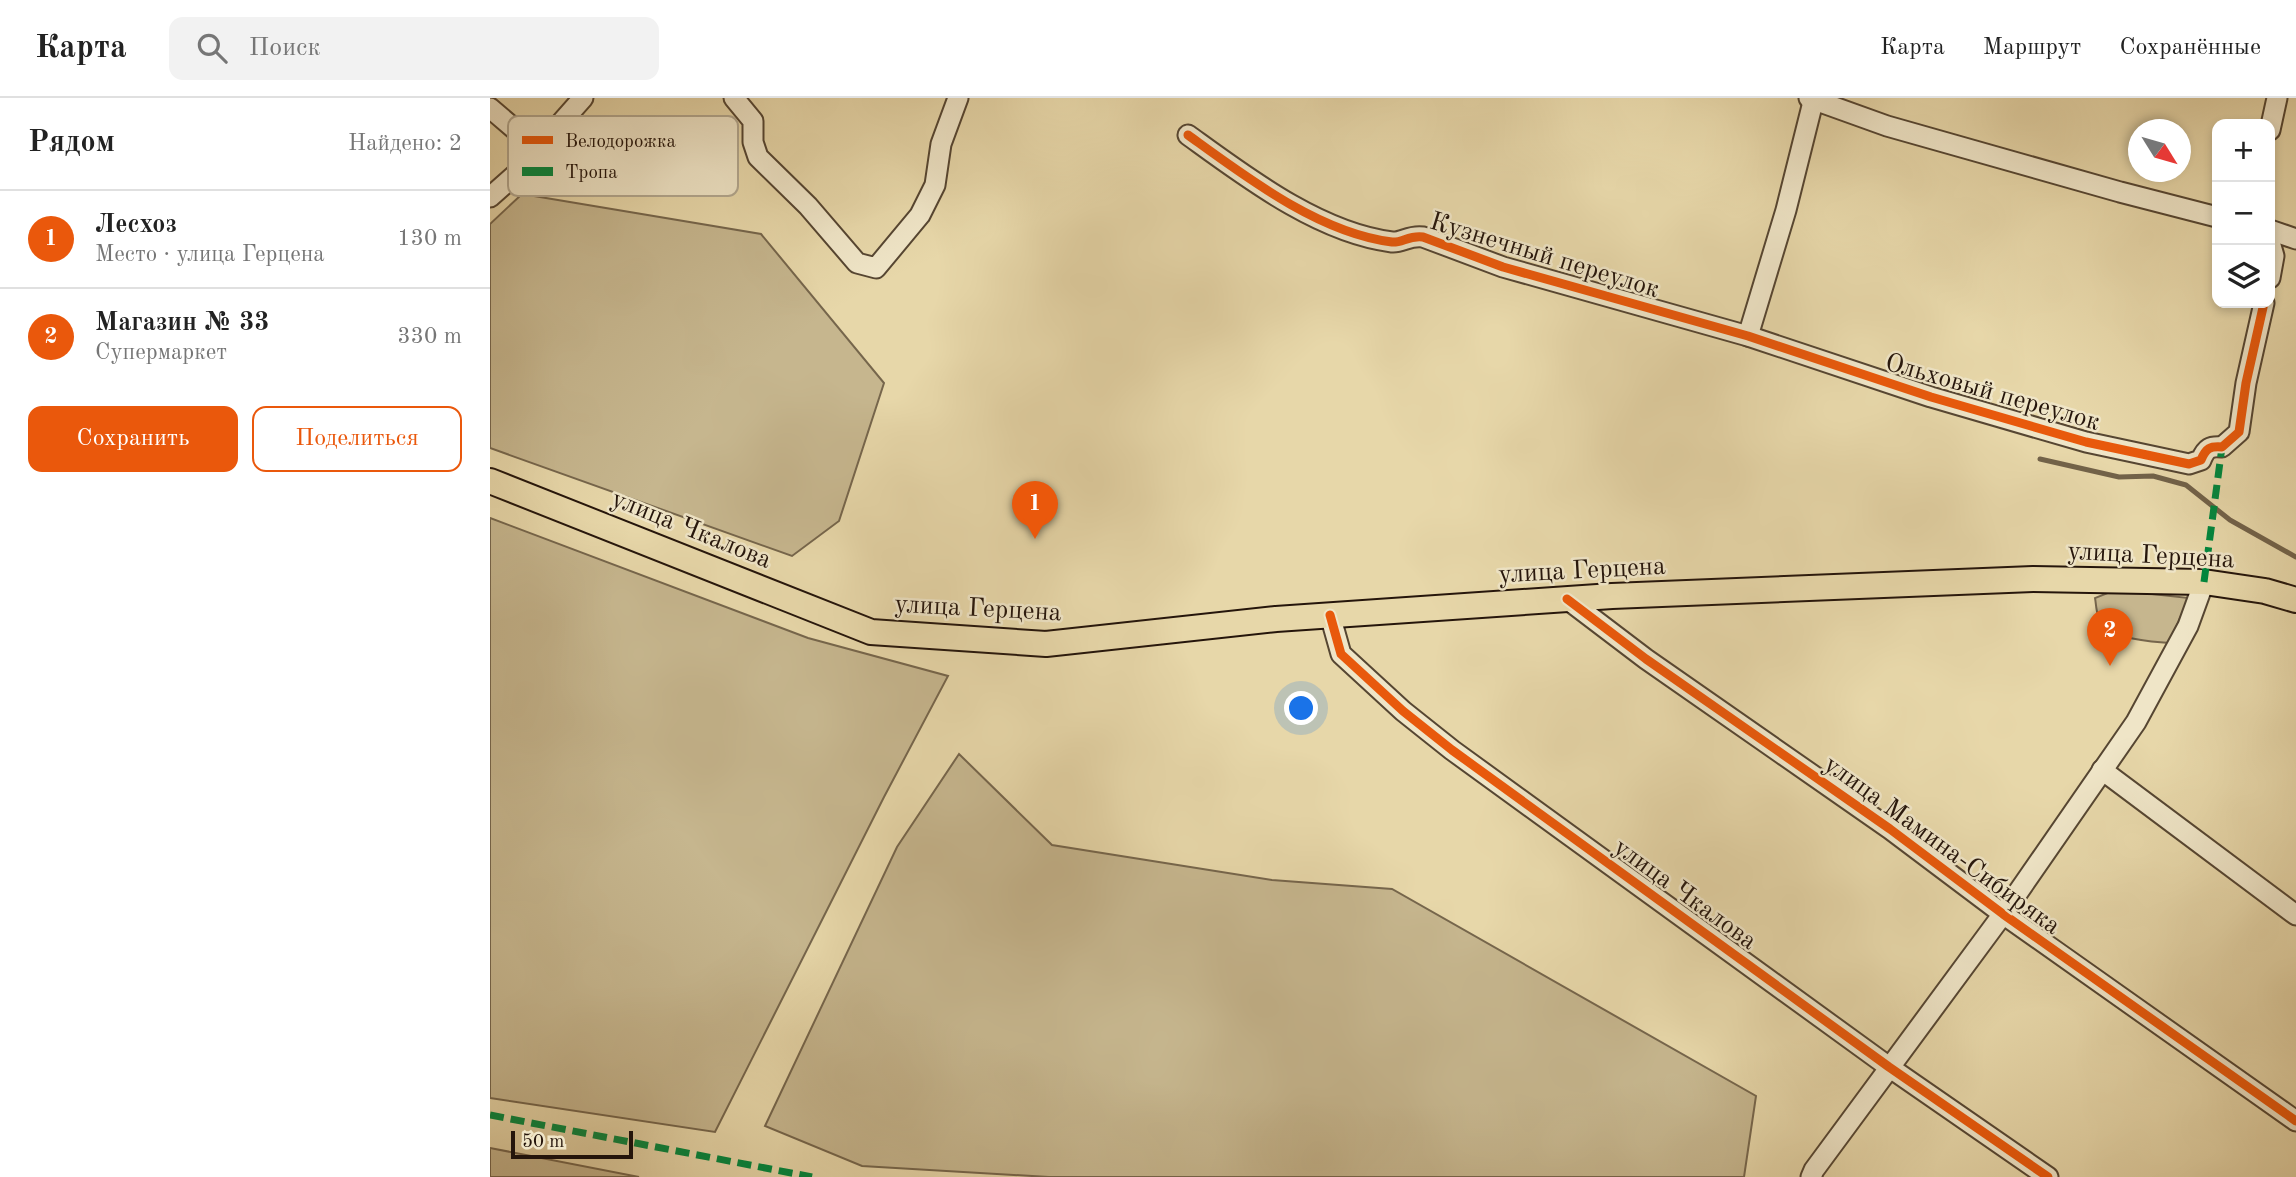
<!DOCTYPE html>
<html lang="ru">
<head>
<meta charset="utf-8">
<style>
	:root { --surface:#fff; --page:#f2f2f2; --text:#222; --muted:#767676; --line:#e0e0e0; --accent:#ea580c }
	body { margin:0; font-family:"Old Standard TT",serif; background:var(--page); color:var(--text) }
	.controls { position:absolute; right:21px; top:21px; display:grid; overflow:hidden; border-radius:14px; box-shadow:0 4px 10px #0003 }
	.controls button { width:63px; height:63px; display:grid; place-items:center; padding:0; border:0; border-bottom:2px solid var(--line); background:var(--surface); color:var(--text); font:35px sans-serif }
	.compass { position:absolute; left:1638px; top:21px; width:63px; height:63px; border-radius:50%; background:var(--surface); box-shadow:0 4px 10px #0003; rotate:127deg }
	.scale { position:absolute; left:21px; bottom:18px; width:122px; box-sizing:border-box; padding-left:7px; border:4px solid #25150b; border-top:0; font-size:19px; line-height:24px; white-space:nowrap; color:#25150b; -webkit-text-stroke:5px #efe5c7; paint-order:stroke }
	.you { position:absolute; left:812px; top:611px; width:24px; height:24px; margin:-18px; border:5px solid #fff; border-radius:50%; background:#1a73e8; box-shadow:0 0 0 10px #1a73e833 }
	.badge { display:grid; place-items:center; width:46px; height:46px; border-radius:50%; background:var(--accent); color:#fff; font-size:23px; font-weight:700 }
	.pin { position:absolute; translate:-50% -58px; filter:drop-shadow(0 2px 4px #0008) }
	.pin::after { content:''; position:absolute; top:37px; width:24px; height:21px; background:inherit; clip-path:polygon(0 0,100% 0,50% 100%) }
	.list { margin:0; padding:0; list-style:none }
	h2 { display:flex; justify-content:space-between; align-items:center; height:91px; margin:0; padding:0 28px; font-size:30px }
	h2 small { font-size:23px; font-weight:400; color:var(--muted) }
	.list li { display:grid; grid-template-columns:46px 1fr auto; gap:21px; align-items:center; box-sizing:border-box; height:98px; padding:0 28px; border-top:2px solid var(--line) }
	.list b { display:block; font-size:26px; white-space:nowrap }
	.list p { margin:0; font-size:23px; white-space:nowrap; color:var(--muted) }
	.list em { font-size:23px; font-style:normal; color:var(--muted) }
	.actions { display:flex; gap:14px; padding:21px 28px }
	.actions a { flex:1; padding:16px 0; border:2px solid var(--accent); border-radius:14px; text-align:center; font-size:24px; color:var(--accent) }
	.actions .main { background:var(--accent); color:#fff }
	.icon { flex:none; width:38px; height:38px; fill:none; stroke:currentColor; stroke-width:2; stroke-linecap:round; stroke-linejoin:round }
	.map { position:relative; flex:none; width:1806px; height:1079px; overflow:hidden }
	header { display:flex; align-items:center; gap:42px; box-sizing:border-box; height:98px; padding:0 35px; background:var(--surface); border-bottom:2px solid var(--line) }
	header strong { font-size:33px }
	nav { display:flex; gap:38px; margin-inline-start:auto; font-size:24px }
	.search { width:490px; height:63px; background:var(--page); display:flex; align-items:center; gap:18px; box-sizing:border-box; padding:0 24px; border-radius:14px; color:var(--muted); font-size:26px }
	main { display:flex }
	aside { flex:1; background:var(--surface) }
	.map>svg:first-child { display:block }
	.green { fill:#c6b68e; stroke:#76664c; stroke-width:2 }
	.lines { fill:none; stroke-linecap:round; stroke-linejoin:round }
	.stream { stroke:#726249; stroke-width:5 }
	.minor-casing { stroke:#564632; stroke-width:23 }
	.major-casing { stroke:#25150b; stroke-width:28 }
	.minor { stroke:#efe5c7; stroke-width:19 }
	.major { stroke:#e7d7a9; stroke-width:24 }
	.quiet { stroke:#00873e; stroke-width:7; stroke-dasharray:14 7; stroke-linecap:butt }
	.cycleway-casing { stroke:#efe5c7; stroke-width:13 }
	.cycleway { stroke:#e8590c; stroke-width:9 }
	.labels { text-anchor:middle; stroke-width:5; stroke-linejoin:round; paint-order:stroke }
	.street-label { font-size:26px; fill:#25150b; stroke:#efe5c7 }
	.key { fill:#efe5c7; stroke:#b2a78f; stroke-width:2 }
	.key-label { font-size:19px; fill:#25150b }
</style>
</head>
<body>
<header>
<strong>Карта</strong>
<div class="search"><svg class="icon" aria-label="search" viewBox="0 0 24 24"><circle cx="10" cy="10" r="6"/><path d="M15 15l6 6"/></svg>Поиск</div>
<nav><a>Карта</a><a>Маршрут</a><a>Сохранённые</a></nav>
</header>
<main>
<aside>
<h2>Рядом<small>Найдено: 2</small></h2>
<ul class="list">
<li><span class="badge">1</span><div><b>Лесхоз</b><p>Место · улица Герцена</p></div><em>130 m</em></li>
<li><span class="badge">2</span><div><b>Магазин № 33</b><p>Супермаркет</p></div><em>330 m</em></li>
</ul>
<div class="actions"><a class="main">Сохранить</a><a>Поделиться</a></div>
</aside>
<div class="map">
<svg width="1806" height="1079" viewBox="0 0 1806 1079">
	<rect width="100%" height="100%" fill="#e7d7a9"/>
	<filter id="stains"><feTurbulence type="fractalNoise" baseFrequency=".00286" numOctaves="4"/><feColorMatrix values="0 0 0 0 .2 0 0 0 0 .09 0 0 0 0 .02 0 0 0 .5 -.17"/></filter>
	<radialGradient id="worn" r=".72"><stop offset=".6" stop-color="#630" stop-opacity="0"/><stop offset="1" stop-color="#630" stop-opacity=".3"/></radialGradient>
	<!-- green -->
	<g class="green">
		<polygon points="32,96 271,136 394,285 349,423 302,458 0,350 0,126"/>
		<polygon points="0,420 318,540 458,578 394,699 225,1034 0,1000"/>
		<path d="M1625,492L1699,500L1679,545C1656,543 1618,542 1608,517C1606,512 1606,505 1605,500Z"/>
		<polygon points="469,656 562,747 782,782 902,791 1266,998 1254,1079 559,1079 372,1068 275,1028 407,749"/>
		<polygon points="0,1050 149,1079 0,1079"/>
	</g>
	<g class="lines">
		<!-- stream -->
		<polyline class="stream" points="1550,361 1629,379 1663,378 1696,387 1740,422 1806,459"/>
		<defs>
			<g id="minor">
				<polyline points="244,0 263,23 263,44 268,59 318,108 367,165 386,170 430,117 445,87 451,46 468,0"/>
				<polyline points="1319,0 1397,28 1630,94 1727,119"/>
				<polyline points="0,10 48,51"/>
				<polyline points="1780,32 1787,0"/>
				<path d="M698,37C756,79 829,135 902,144C912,145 919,137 933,139L1013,169L1258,238L1441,299L1596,344L1699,366L1711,362C1716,350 1720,348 1732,349L1749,334L1756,285L1774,205"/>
				<polyline points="0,99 24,78 93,0"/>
				<polyline points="1780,132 1806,141"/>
				<polyline points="1780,144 1784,158 1780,180"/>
				<polyline points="1258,238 1296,112 1324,0"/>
				<polyline points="1077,501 1156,561 1400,731 1513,816 1806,1023"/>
				<polyline points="840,517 851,556 913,613 962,652 1399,969 1558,1079"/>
				<polyline points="1612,672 1806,817"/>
				<polyline points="1321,1079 1324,1072 1513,816 1646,624 1698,528 1714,484"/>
			</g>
			<polyline id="major" points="0,383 381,534 556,546 786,521 1122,498 1543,481 1714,484 1775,493 1806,502"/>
		</defs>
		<!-- minor casing -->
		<use href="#minor" class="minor-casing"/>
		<!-- major casing -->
		<use href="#major" class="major-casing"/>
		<!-- minor -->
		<use href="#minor" class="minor"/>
		<!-- major -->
		<use href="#major" class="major"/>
		<!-- quiet -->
		<g class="quiet">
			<polyline points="1714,484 1732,349"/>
			<polyline points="0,1017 322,1079"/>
		</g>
		<defs>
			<g id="cycleway">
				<path d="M698,37C756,79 829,135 902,144C912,145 919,137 933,139L1013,169L1258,238L1441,299L1596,344L1699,366L1711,362C1716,350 1720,348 1732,349L1749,334L1756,285L1774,205"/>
				<polyline points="1077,501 1156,561 1400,731 1513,816 1806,1023"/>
				<polyline points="840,517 851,556 913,613 962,652 1399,969 1558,1079"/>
			</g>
		</defs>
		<!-- cycleway casing -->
		<use href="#cycleway" class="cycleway-casing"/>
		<!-- cycleway -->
		<use href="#cycleway" class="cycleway"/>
	</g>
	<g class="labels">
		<!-- street labels -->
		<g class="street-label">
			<text transform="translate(1055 156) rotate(17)" y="9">Кузнечный переулок</text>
			<text transform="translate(1503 293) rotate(16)" y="9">Ольховый переулок</text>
			<text transform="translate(202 430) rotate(22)" y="9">улица Чкалова</text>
			<text transform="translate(1661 456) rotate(3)" y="9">улица Герцена</text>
			<text transform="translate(1092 471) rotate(-3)" y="9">улица Герцена</text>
			<text transform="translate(488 509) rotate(3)" y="9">улица Герцена</text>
			<text transform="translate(1453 746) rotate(36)" y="9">улица Мамина-Сибиряка</text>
			<text transform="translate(1196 795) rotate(36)" y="9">улица Чкалова</text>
		</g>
	</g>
	<!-- legend -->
	<rect x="18" y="18" width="230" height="80" rx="10" class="key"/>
	<rect x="32" y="38" width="31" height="8" fill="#e8590c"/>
	<rect x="32" y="69" width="31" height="9" fill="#00873e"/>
	<g class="key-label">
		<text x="75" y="49">Велодорожка</text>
		<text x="75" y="80">Тропа</text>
	</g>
	<rect width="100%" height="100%" filter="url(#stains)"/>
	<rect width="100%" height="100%" fill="url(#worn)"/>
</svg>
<div class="controls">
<button>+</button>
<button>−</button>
<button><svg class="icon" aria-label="layers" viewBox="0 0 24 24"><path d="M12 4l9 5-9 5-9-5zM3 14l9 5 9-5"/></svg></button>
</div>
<svg class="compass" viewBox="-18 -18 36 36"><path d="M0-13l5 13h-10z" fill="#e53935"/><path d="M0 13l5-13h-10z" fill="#767676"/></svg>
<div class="scale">50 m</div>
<div class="you"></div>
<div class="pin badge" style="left:545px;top:441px">1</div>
<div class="pin badge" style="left:1620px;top:568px">2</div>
</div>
</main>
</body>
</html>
